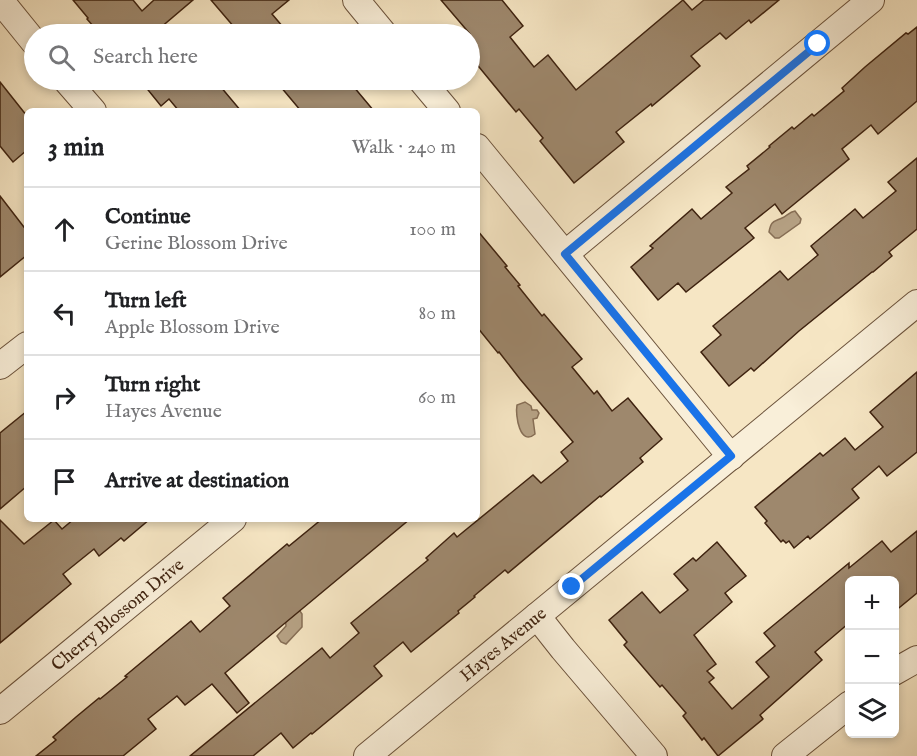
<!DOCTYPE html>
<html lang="en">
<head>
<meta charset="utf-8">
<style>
	:root { --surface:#fff; --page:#f6f6f6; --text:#202124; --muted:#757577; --line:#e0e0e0 }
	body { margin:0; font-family:"IM FELL English",serif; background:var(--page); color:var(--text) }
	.controls { position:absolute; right:18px; bottom:18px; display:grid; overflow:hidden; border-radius:9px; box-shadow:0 3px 9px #0003 }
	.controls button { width:54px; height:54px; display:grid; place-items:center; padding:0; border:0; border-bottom:2px solid var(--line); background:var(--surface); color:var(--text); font:30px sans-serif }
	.stop { position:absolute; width:18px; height:18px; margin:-14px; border:4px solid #1a73e8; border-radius:50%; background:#fff }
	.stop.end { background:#1a73e8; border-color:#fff; box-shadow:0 2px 6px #0008 }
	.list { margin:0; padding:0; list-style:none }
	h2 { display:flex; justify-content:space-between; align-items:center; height:78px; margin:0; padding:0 24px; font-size:26px }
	h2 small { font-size:20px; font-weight:400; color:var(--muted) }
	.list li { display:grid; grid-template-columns:39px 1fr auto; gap:18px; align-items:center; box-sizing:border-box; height:84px; padding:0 24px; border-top:2px solid var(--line) }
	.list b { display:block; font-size:22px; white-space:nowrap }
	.list p { margin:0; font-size:20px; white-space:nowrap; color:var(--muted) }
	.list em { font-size:20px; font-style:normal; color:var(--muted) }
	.icon { flex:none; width:33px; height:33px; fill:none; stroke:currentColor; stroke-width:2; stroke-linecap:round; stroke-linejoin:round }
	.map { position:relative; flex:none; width:917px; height:756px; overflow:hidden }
	.search { position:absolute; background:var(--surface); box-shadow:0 3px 9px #0003; left:24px; top:24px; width:456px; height:66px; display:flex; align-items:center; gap:15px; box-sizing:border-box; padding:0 21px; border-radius:33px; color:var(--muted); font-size:22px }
	.panel { position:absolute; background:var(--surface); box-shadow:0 3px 9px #0003; left:24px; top:108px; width:456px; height:414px; border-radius:9px }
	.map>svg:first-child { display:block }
	.water { fill:#b7a386; stroke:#876f56; stroke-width:1.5 }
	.building { fill:#9e886d; stroke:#3e220f; stroke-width:1.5 }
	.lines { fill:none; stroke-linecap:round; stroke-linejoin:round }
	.street-casing { stroke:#6c533c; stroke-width:28 }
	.street { stroke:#f9efd9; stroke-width:26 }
	.route { stroke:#1a73e8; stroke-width:8 }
	.labels { text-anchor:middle; stroke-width:5; stroke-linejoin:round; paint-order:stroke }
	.street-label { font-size:18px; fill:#3e220f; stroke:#f9efd9 }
</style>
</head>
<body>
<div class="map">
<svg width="917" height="756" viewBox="0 0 917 756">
	<rect width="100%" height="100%" fill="#f6e6c4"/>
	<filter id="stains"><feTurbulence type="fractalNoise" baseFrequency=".00333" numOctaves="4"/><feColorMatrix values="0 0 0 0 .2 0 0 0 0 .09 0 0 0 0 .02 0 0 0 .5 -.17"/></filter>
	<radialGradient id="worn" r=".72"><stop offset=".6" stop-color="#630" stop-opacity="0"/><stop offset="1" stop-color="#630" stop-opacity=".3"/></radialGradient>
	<!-- water -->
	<g class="water">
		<path d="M795,211L801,219L800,223L779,238H775L769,232C771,221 773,222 782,218C787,216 789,212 795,211Z"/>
		<path d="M525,402L531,406L532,410H537L539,413L537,418L533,419L535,434C520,447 515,415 517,405Z"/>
		<polygon points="295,604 302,614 302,627 286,644 281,642 277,636 286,626 285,615"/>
	</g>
	<!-- building -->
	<g class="building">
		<polygon points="73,0 133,0 142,11 154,0 193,0 153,34 100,34 87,19 88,18"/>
		<polygon points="211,0 289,0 272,14 289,34 240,34"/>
		<polygon points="441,0 502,0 523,26 510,37 534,67 548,55 576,90 683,0 692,10 704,0 779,0 751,23 749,20 726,39 720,33 691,56 700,66 652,106 651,104 616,132 624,142 574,183 540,141 543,138 519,109 516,112 470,56 470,34"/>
		<polygon points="917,27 917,101 878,134 871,125 842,149 849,159 782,214 775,204 745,228 754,238 686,292 678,283 658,300 631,267 653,248 650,246 692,209 701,219 732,193 726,187 749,169 747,166 770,147 769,146 792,127 794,129 812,114 814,116 844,91 842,88 865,67 906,33 908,34"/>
		<polygon points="140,80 215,80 241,111 179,111 169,99 161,106"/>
		<polygon points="275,80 348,80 374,111 301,111"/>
		<polygon points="0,82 27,116 27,150 13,162 0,146"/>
		<polygon points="917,158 917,229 889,252 892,256 873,272 872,272 799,331 754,371 751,368 729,386 701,352 721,335 713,326 780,271 788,280 818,255 811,246 855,209 863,218 896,191 888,182"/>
		<polygon points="0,196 27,231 27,255 0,277"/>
		<polygon points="477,230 507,266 505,267 520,285 518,286 542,316 544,314 582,359 572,367 594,394 597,391 612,411 628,398 662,439 640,458 643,462 601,497 600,496 508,573 505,570 474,596 475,597 458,611 459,613 411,652 403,642 374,666 382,676 312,734 311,733 293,748 281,733 253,756 190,756 322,648 330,658 359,633 351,623 428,560 426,558 454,533 457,537 533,475 541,483 568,461 561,452 573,442 520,379 499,352 498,353 477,327"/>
		<polygon points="917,372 917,452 887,476 879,466 852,489 859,498 810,539 808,536 794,548 789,541 786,543 783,540 781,542 765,523 767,521 755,507 820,453 823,456 845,438 855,450 883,427 870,412"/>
		<polygon points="27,411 27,486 0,509 0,433"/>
		<polygon points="74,519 150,519 124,541 121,538 99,556 94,549 63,574 71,584 0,643 0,520 24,544 54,520 62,529"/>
		<polygon points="322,519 410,519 225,673 249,703 237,713 212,684 185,705 177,696 148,719 156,729 123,756 36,756 56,740 53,737 76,717 99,698 100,699 127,677 125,676 191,621 200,632 230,606 223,598 287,544 289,546"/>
		<polygon points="917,531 917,593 894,612 894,580 849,580 849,623 815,652 822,660 760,715 763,719 718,756 704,738 702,740 683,716 686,713 662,685 660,687 624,645 627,642 609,620 642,592 660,613 688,590 674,574 693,558 696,561 717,542 746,576 725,593 732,602 694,635 716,664 707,671 714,678 709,682 732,709 769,677 756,662 775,646 764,633 849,563 849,568 882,541 891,552"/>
	</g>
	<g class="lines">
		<defs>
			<g id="street">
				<polyline points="0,0 34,42"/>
				<polyline points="356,0 384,34"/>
				<polyline points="66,80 93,111"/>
				<polyline points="421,80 447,111"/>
				<polyline points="477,147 731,457"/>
				<polyline points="565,254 871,0"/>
				<polyline points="0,366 27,345"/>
				<polyline points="537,616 563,649 654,756"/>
				<polyline points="894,672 917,659"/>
				<path id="s1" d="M0,711L233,519"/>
				<path id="s2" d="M367,756L917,303"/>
				<polyline points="785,756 850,704"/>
			</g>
		</defs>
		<!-- street casing -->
		<use href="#street" class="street-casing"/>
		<!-- street -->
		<use href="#street" class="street"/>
	</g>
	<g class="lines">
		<!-- route -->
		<polyline class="route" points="572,587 731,456 565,254 818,44"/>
	</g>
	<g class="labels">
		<!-- street labels -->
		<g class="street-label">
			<text dy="6" stroke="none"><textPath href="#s1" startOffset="152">Cherry Blossom Drive</textPath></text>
			<text dy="6" stroke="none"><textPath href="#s2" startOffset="176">Hayes Avenue</textPath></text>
		</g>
	</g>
	<rect width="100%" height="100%" filter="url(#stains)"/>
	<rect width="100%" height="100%" fill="url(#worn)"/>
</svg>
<div class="controls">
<button>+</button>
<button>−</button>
<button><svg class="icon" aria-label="layers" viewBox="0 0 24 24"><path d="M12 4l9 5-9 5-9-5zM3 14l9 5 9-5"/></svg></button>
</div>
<div class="stop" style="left:818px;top:44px"></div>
<div class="stop end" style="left:572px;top:587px"></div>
<div class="search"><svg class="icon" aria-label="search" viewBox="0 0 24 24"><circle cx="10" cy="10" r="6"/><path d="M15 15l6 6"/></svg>Search here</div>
<section class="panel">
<h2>3 min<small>Walk · 240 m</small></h2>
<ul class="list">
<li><svg class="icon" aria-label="ahead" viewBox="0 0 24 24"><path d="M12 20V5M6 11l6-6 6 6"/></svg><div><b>Continue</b><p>Gerine Blossom Drive</p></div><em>100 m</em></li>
<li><svg class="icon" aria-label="left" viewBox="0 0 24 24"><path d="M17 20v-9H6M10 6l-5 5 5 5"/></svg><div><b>Turn left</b><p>Apple Blossom Drive</p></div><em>80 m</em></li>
<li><svg class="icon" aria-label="right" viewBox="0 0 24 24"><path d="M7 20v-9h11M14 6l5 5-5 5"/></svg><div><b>Turn right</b><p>Hayes Avenue</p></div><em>60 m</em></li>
<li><svg class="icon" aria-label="arrive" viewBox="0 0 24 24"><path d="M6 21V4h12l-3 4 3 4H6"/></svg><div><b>Arrive at destination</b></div></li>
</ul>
</section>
</div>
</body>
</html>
